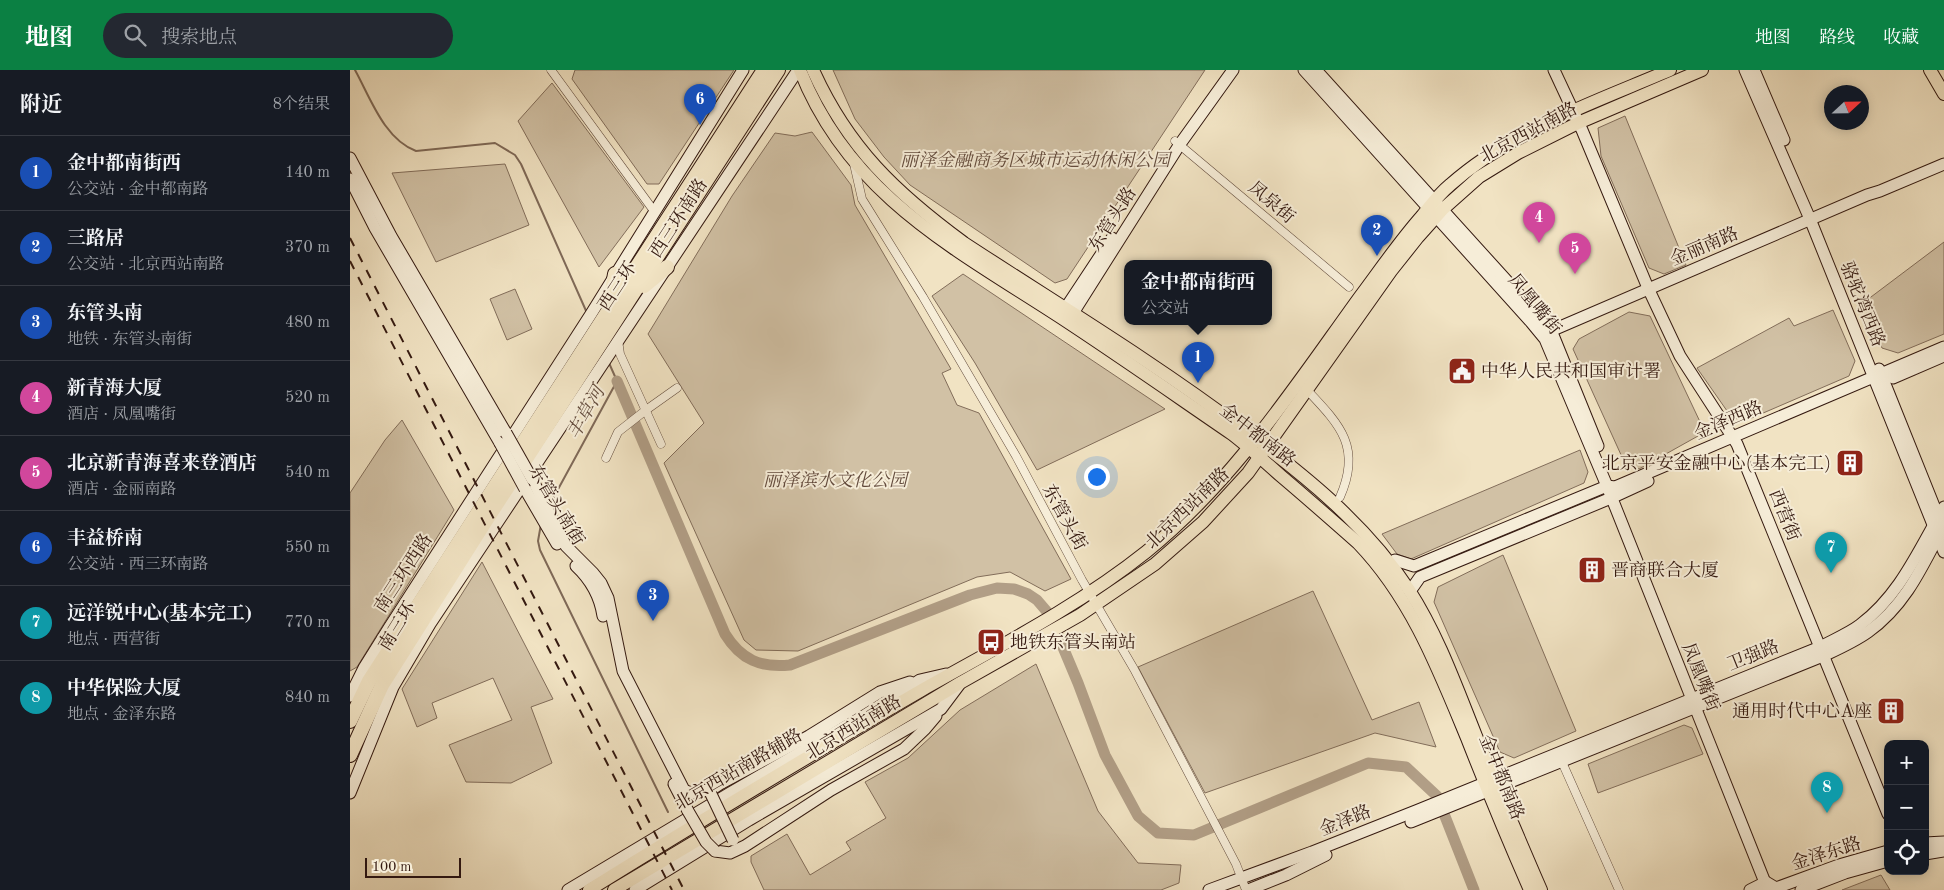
<!DOCTYPE html>
<html lang="zh">
<head>
<meta charset="utf-8">
<style>
	:root { --surface:#171b24; --page:#242831; --text:#f1f3f6; --muted:#9ea1a6; --line:#363941; --accent:#0b8043 }
	body { margin:0; font-family:"Old Standard TT","Noto Serif SC",serif; background:var(--page); color:var(--text) }
	.controls { position:absolute; right:15px; bottom:15px; display:grid; overflow:hidden; border-radius:10px; box-shadow:0 2px 12px #0003 }
	.controls button { width:45px; height:45px; display:grid; place-items:center; padding:0; border:0; border-bottom:1px solid var(--line); background:var(--surface); color:var(--text); font:25px sans-serif }
	.compass { position:absolute; left:1474px; top:15px; width:45px; height:45px; border-radius:50%; background:var(--surface); box-shadow:0 2px 12px #0003; rotate:68deg }
	.scale { position:absolute; left:15px; bottom:12px; width:96px; box-sizing:border-box; padding-left:5px; border:2px solid #341910; border-top:0; font-size:14px; line-height:18px; white-space:nowrap; color:#341910; -webkit-text-stroke:4px #f6edd8; paint-order:stroke }
	.you { position:absolute; left:746px; top:406px; width:18px; height:18px; margin:-12px; border:4px solid #fff; border-radius:50%; background:#1a73e8; box-shadow:0 0 0 8px #1a73e833 }
	.badge { display:grid; place-items:center; width:32px; height:32px; border-radius:50%; background:var(--accent); color:#fff; font-size:16px; font-weight:700 }
	.pin { position:absolute; translate:-50% -41px; filter:drop-shadow(0 1px 2px #0008) }
	.pin::after { content:''; position:absolute; top:26px; width:18px; height:15px; background:inherit; clip-path:polygon(0 0,100% 0,50% 100%) }
	.popup { position:absolute; left:774px; top:190px; width:148px; height:65px; box-sizing:border-box; display:grid; place-content:center; border-radius:10px; background:var(--surface); filter:drop-shadow(0 1px 4px #0005); font-size:16px; white-space:nowrap; color:var(--muted) }
	.popup b { font-size:19px; color:var(--text) }
	.popup::after { content:''; position:absolute; left:50%; top:100%; margin-left:-10px; border:10px solid transparent; border-top-color:var(--surface) }
	.list { margin:0; padding:0; list-style:none }
	h2 { display:flex; justify-content:space-between; align-items:center; height:65px; margin:0; padding:0 20px; font-size:21px }
	h2 small { font-size:16px; font-weight:400; color:var(--muted) }
	.list li { display:grid; grid-template-columns:32px 1fr auto; gap:15px; align-items:center; box-sizing:border-box; height:75px; padding:0 20px; border-top:1px solid var(--line) }
	.list b { display:block; font-size:19px; white-space:nowrap }
	.list p { margin:0; font-size:16px; white-space:nowrap; color:var(--muted) }
	.list em { font-size:16px; font-style:normal; color:var(--muted) }
	.icon { flex:none; width:28px; height:28px; fill:none; stroke:currentColor; stroke-width:2; stroke-linecap:round; stroke-linejoin:round }
	.map { position:relative; flex:none; width:1594px; height:820px; overflow:hidden }
	header { display:flex; align-items:center; gap:30px; box-sizing:border-box; height:70px; padding:0 25px; background:var(--accent); color:#fff }
	header strong { font-size:24px }
	nav { display:flex; gap:28px; margin-inline-start:auto; font-size:18px }
	.search { width:350px; height:45px; background:var(--page); display:flex; align-items:center; gap:12px; box-sizing:border-box; padding:0 18px; border-radius:28px; color:var(--muted); font-size:19px }
	main { display:flex }
	aside { flex:1; background:var(--surface) }
	.map>svg:first-child { display:block }
	.green { fill:#d1c1a5; stroke:#826d5a }
	.lines { fill:none; stroke-linecap:round; stroke-linejoin:round }
	.stream { stroke:#7f6957; stroke-width:2 }
	.river { stroke:#b19e86; stroke-width:11 }
	.street-casing { stroke:#634c3d; stroke-width:9 }
	.secondary-casing { stroke:#341910; stroke-width:13 }
	.primary-casing { stroke:#341910; stroke-width:14 }
	.highway-casing { stroke:#341910; stroke-width:16 }
	.street { stroke:#f6edd8; stroke-width:8 }
	.secondary { stroke:#f6edd8; stroke-width:11 }
	.primary { stroke:#f1e3c3; stroke-width:12 }
	.highway { stroke:#f1e3c3; stroke-width:14 }
	.rail { stroke:#341910; stroke-width:2; stroke-dasharray:9 9; stroke-linecap:butt }
	.secondary-bridge-casing { stroke:#341910; stroke-width:13; stroke-linecap:butt }
	.secondary-bridge { stroke:#f6edd8; stroke-width:11 }
	.labels { text-anchor:middle; stroke-width:4; stroke-linejoin:round; paint-order:stroke }
	.street-label { font-size:18px; fill:#341910; stroke:#f6edd8 }
	.park-label { font-size:18px; font-style:italic; fill:#634b3d; stroke:#f6edd8 }
	.poi-label { font-size:18px; fill:#341910; stroke:#f6edd8; text-anchor:start }
	.water-label { font-size:19px; font-style:italic; fill:#664e3f; stroke:#f6edd8 }
</style>
</head>
<body>
<header>
<strong>地图</strong>
<div class="search"><svg class="icon" aria-label="search" viewBox="0 0 24 24"><circle cx="10" cy="10" r="6"/><path d="M15 15l6 6"/></svg>搜索地点</div>
<nav><a>地图</a><a>路线</a><a>收藏</a></nav>
</header>
<main>
<aside>
<h2>附近<small>8个结果</small></h2>
<ul class="list">
<li><span class="badge" style="background:#1a4fb4">1</span><div><b>金中都南街西</b><p>公交站 · 金中都南路</p></div><em>140 m</em></li>
<li><span class="badge" style="background:#1a4fb4">2</span><div><b>三路居</b><p>公交站 · 北京西站南路</p></div><em>370 m</em></li>
<li><span class="badge" style="background:#1a4fb4">3</span><div><b>东管头南</b><p>地铁 · 东管头南街</p></div><em>480 m</em></li>
<li><span class="badge" style="background:#d1479c">4</span><div><b>新青海大厦</b><p>酒店 · 凤凰嘴街</p></div><em>520 m</em></li>
<li><span class="badge" style="background:#d1479c">5</span><div><b>北京新青海喜来登酒店</b><p>酒店 · 金丽南路</p></div><em>540 m</em></li>
<li><span class="badge" style="background:#1a4fb4">6</span><div><b>丰益桥南</b><p>公交站 · 西三环南路</p></div><em>550 m</em></li>
<li><span class="badge" style="background:#0f9aa8">7</span><div><b>远洋锐中心(基本完工)</b><p>地点 · 西营街</p></div><em>770 m</em></li>
<li><span class="badge" style="background:#0f9aa8">8</span><div><b>中华保险大厦</b><p>地点 · 金泽东路</p></div><em>840 m</em></li>
</ul>
</aside>
<div class="map">
<svg width="1594" height="820" viewBox="0 0 1594 820">
	<rect width="100%" height="100%" fill="#f1e3c3"/>
	<filter id="stains"><feTurbulence type="fractalNoise" baseFrequency=".004" numOctaves="4"/><feColorMatrix values="0 0 0 0 .2 0 0 0 0 .09 0 0 0 0 .02 0 0 0 .5 -.17"/></filter>
	<radialGradient id="worn" r=".72"><stop offset=".6" stop-color="#630" stop-opacity="0"/><stop offset="1" stop-color="#630" stop-opacity=".3"/></radialGradient>
	<!-- green -->
	<g class="green">
		<polygon points="225,0 384,0 309,114 297,114 222,9"/>
		<polygon points="483,0 855,0 717,209 705,213 560,115 534,87 505,49"/>
		<polygon points="202,13 294,137 249,197 168,51"/>
		<polygon points="1275,46 1336,195 1314,204 1299,198 1251,86 1248,58"/>
		<polygon points="462,62 501,115 505,135 601,299 592,303 607,335 629,343 721,509 695,521 660,502 627,507 448,581 406,580 394,570 314,393 354,353 298,264 382,126 425,63 445,66"/>
		<polygon points="155,94 179,155 86,192 42,103"/>
		<polygon points="1594,172 1594,264 1548,283 1532,278 1513,233"/>
		<polygon points="613,204 815,339 687,400 625,293 582,226"/>
		<polygon points="165,219 182,259 157,270 140,229"/>
		<polygon points="1483,240 1505,291 1499,306 1397,350 1382,348 1347,298 1439,248 1444,256"/>
		<polygon points="1279,242 1300,246 1352,356 1348,366 1289,399 1272,387 1223,279 1229,269"/>
		<polygon points="52,350 104,440 7,597 0,601 0,423 35,370"/>
		<polygon points="1230,380 1238,402 1234,413 1061,489 1047,484 1032,464"/>
		<polygon points="1153,485 1226,661 1164,688 1150,682 1084,532 1088,517"/>
		<polygon points="132,492 203,629 181,637 202,693 161,713 116,712 99,675 162,650 143,608 82,633 87,648 67,657 52,619"/>
		<polygon points="963,521 1022,650 1069,632 1086,677 1025,663 855,723 788,597"/>
		<polygon points="686,594 748,741 788,793 831,795 829,813 811,820 414,820 401,792 401,786 437,764 460,805 501,780 496,772 536,748 515,712 558,688 610,640"/>
		<polygon points="1334,655 1342,658 1353,684 1248,723 1238,694"/>
		<polygon points="1531,805 1540,820 1492,820"/>
	</g>
	<g class="lines">
		<!-- stream -->
		<g class="stream">
			<path d="M5,0C20,27 34,69 66,81L145,73L165,85L171,94L237,243"/>
			<polyline points="200,434 267,311 259,293"/>
			<polyline points="191,454 188,471 190,480 318,742"/>
		</g>
		<!-- river -->
		<path class="river" d="M267,311L375,564C391,590 411,598 440,595L620,525L647,518L664,519L678,524L687,530L699,544L728,613L755,685L788,746L808,763L844,765L1018,693L1056,697L1087,726L1124,820"/>
		<defs>
			<g id="street">
				<polyline points="201,0 304,141"/>
				<polyline points="825,71 999,217"/>
				<polyline points="504,94 512,129 573,227 666,386 732,510 784,599 886,794 896,820"/>
				<polyline points="268,270 270,284 311,374"/>
				<path d="M957,320C990,355 1012,377 990,427"/>
				<polyline points="256,388 268,362 296,340 327,318"/>
				<polyline points="1212,692 1269,820"/>
			</g>
			<g id="secondary">
				<polyline points="954,0 1181,252 1195,269 1257,416 1418,820"/>
				<polyline points="966,0 1195,253 1203,265 1248,376"/>
				<polyline points="1204,0 1232,60 1298,218 1330,286 1387,374 1538,744"/>
				<polyline points="1395,0 1460,149 1594,482"/>
				<polyline points="1404,0 1434,70"/>
				<polyline points="0,88 41,166 156,363"/>
				<polyline points="0,109 25,158 150,373"/>
				<polyline points="715,239 762,168"/>
				<polyline points="723,243 830,74 883,0"/>
				<polyline points="1196,263 1517,125 1530,121 1594,94"/>
				<polyline points="1529,299 1590,451"/>
				<polyline points="1543,308 1594,286"/>
				<path d="M182,409L216,476L243,503L251,513L258,528L273,601L334,720C344,726 354,721 364,717"/>
				<polyline points="175,419 207,474"/>
				<polyline points="1045,490 1064,496 1257,416 1265,417 1594,277"/>
				<path d="M226,496C241,510 250,526 253,546"/>
				<polyline points="1063,517 1070,507 1261,428 1298,411"/>
				<polyline points="0,626 14,598 39,558 241,244 393,0"/>
				<polyline points="324,714 338,741"/>
				<polyline points="0,723 43,617 80,554 448,0"/>
				<polyline points="361,724 361,720 370,714 459,666 530,622 560,612"/>
				<path d="M1061,752L1473,586C1488,579 1504,572 1518,562C1556,535 1573,495 1594,455"/>
				<polyline points="1575,773 1594,772"/>
				<polyline points="365,781 380,783 395,776 481,720 554,679 575,659 586,646"/>
				<polyline points="1575,784 1594,781"/>
				<polyline points="218,820 380,723 515,645 570,610 596,604"/>
				<polyline points="285,820 399,750 591,639 609,615"/>
				<path d="M859,820L962,782L1068,740L1470,577C1483,570 1498,564 1510,555C1551,524 1569,479 1594,437"/>
				<polyline points="898,820 936,805 976,785"/>
				<polyline points="1400,820 1416,812 1426,818 1489,795 1538,781"/>
				<polyline points="1451,820 1495,803 1538,791"/>
			</g>
			<g id="primary">
				<path d="M450,0C499,125 604,178 710,247C768,285 825,325 882,364C899,377 915,392 931,406C957,428 982,450 1008,473C1061,528 1088,598 1117,668C1137,719 1158,770 1180,820"/>
				<path d="M463,0C498,78 546,123 614,173C707,234 802,291 891,358C953,404 1016,454 1059,520C1088,565 1106,616 1126,666C1147,718 1169,769 1191,820"/>
				<polyline points="1580,0 1594,24"/>
				<path d="M239,820C349,752 460,685 572,620C648,577 727,537 796,482C883,412 944,318 1009,228C1030,200 1049,172 1072,146C1081,135 1089,124 1100,115C1162,60 1245,32 1320,0"/>
				<polyline points="264,820 610,613 730,545 805,494 853,452 898,403 1041,201 1068,167 1093,139 1129,107 1168,83 1228,53 1352,0"/>
			</g>
			<g id="highway">
				<polyline points="294,216 317,197"/>
				<polyline points="260,233 265,204"/>
				<polyline points="0,651 19,611 414,0"/>
				<polyline points="0,685 32,615 135,452 428,0"/>
			</g>
		</defs>
		<!-- street casing -->
		<use href="#street" class="street-casing"/>
		<!-- secondary casing -->
		<use href="#secondary" class="secondary-casing"/>
		<!-- primary casing -->
		<use href="#primary" class="primary-casing"/>
		<!-- highway casing -->
		<use href="#highway" class="highway-casing"/>
		<!-- street -->
		<use href="#street" class="street"/>
		<!-- secondary -->
		<use href="#secondary" class="secondary"/>
		<!-- primary -->
		<use href="#primary" class="primary"/>
		<!-- highway -->
		<use href="#highway" class="highway"/>
		<!-- rail -->
		<g class="rail">
			<polyline points="0,168 334,820"/>
			<polyline points="0,191 322,820"/>
		</g>
		<defs>
			<g id="secondary-bridge">
				<polyline points="156,363 182,409"/>
				<polyline points="150,373 175,419"/>
				<polyline points="361,724 383,770"/>
				<polyline points="338,741 356,772 365,781"/>
			</g>
		</defs>
		<!-- secondary-bridge casing -->
		<use href="#secondary-bridge" class="secondary-bridge-casing"/>
		<!-- secondary-bridge -->
		<use href="#secondary-bridge" class="secondary-bridge"/>
	</g>
	<!-- icons -->
	<defs>
		<symbol id="civic-square" viewBox="-11 -11 22 22"><rect x="-9" y="-9" width="18" height="18" rx="4" fill="#8f2418" stroke="#f6edd8"/><path d="M-.6-6.5H3V-4.5H.6V-3L4-1V1h2V6H-6V1h2V-1L-.6-3ZM-1.2 2.5V6h2.4V2.5Z" fill="#fff"/></symbol>
		<symbol id="building-square" viewBox="-11 -11 22 22"><rect x="-9" y="-9" width="18" height="18" rx="4" fill="#8f2418" stroke="#f6edd8"/><path d="M-4-6H4V6H1V3H-1V6H-4ZM-2.5-4.3h1.7v1.8h-1.7ZM.8-4.3h1.7v1.8H.8ZM-2.5-1h1.7V.8h-1.7ZM.8-1h1.7V.8H.8Z" fill="#fff"/></symbol>
		<symbol id="bus-square" viewBox="-11 -11 22 22"><rect x="-9" y="-9" width="18" height="18" rx="4" fill="#8f2418" stroke="#f6edd8"/><path d="M-5-6H5V4H4V6H2V4H-2V6H-4V4H-5ZM-3.5-4V0h7V-4ZM-3.5 1.2v1.5H-2V1.2ZM2 1.2v1.5H3.5V1.2Z" fill="#fff"/></symbol>
	</defs>
	<g fill-rule="evenodd">
		<use href="#civic-square" x="1096" y="285" width="32" height="32"/>
		<use href="#building-square" x="1484" y="377" width="32" height="32"/>
		<use href="#building-square" x="1226" y="484" width="32" height="32"/>
		<use href="#bus-square" x="625" y="556" width="32" height="32"/>
		<use href="#building-square" x="1525" y="625" width="32" height="32"/>
	</g>
	<g class="labels">
		<!-- street labels -->
		<g class="street-label">
			<text transform="translate(1178 62) rotate(-28)" y="6">北京西站南路</text>
			<text transform="translate(922 132) rotate(40)" y="6">凤泉街</text>
			<text transform="translate(328 148) rotate(-57)" y="6">西三环南路</text>
			<text transform="translate(762 149) rotate(-58)" y="6">东管头路</text>
			<text transform="translate(1354 176) rotate(-23)" y="6">金丽南路</text>
			<text transform="translate(267 216) rotate(-57)" y="6">西三环</text>
			<text transform="translate(1185 234) rotate(51)" y="6">凤凰嘴街</text>
			<text transform="translate(1513 234) rotate(68)" y="6">骆驼湾西路</text>
			<text transform="translate(1378 350) rotate(-23)" y="6">金泽西路</text>
			<text transform="translate(908 365) rotate(38)" y="6">金中都南路</text>
			<text transform="translate(207 435) rotate(59)" y="6">东管头南街</text>
			<text transform="translate(837 438) rotate(-44)" y="6">北京西站南路</text>
			<text transform="translate(1435 445) rotate(68)" y="6">西营街</text>
			<text transform="translate(715 447) rotate(61)" y="6">东管头街</text>
			<text transform="translate(53 503) rotate(-57)" y="6">南三环西路</text>
			<text transform="translate(47 556) rotate(-58)" y="6">南三环</text>
			<text transform="translate(1403 585) rotate(-22)" y="6">卫强路</text>
			<text transform="translate(1351 607) rotate(68)" y="6">凤凰嘴街</text>
			<text transform="translate(503 657) rotate(-31)" y="6">北京西站南路</text>
			<text transform="translate(388 699) rotate(-30)" y="6">北京西站南路辅路</text>
			<text transform="translate(1152 707) rotate(68)" y="6">金中都南路</text>
			<text transform="translate(995 750) rotate(-22)" y="6">金泽路</text>
			<text transform="translate(1476 783) rotate(-18)" y="6">金泽东路</text>
		</g>
		<!-- park labels -->
		<g class="park-label">
			<text x="685" y="96">丽泽金融商务区城市运动休闲公园</text>
			<text x="485" y="416">丽泽滨水文化公园</text>
		</g>
		<!-- poi labels -->
		<g class="poi-label">
			<text x="1131" y="307">中华人民共和国审计署</text>
			<text x="1481" y="399" text-anchor="end">北京平安金融中心(基本完工)</text>
			<text x="1261" y="506">晋商联合大厦</text>
			<text x="660" y="578">地铁东管头南站</text>
			<text x="1522" y="647" text-anchor="end">通用时代中心A座</text>
		</g>
		<!-- water labels -->
		<g class="water-label">
			<text transform="translate(235 342) rotate(-61)" y="7">丰草河</text>
		</g>
	</g>
	<rect width="100%" height="100%" filter="url(#stains)"/>
	<rect width="100%" height="100%" fill="url(#worn)"/>
</svg>
<div class="controls">
<button>+</button>
<button>−</button>
<button><svg class="icon" aria-label="locate" viewBox="0 0 24 24"><circle cx="12" cy="12" r="6"/><path d="M12 2v4M12 18v4M2 12h4M18 12h4"/></svg></button>
</div>
<svg class="compass" viewBox="-18 -18 36 36"><path d="M0-13l5 13h-10z" fill="#e53935"/><path d="M0 13l5-13h-10z" fill="#9ea1a6"/></svg>
<div class="scale">100 m</div>
<div class="you"></div>
<div class="pin badge" style="left:848px;top:313px;background:#1a4fb4">1</div>
<div class="popup"><b>金中都南街西</b>公交站</div>
<div class="pin badge" style="left:1027px;top:186px;background:#1a4fb4">2</div>
<div class="pin badge" style="left:303px;top:551px;background:#1a4fb4">3</div>
<div class="pin badge" style="left:1189px;top:173px;background:#d1479c">4</div>
<div class="pin badge" style="left:1225px;top:204px;background:#d1479c">5</div>
<div class="pin badge" style="left:350px;top:55px;background:#1a4fb4">6</div>
<div class="pin badge" style="left:1481px;top:503px;background:#0f9aa8">7</div>
<div class="pin badge" style="left:1477px;top:743px;background:#0f9aa8">8</div>
</div>
</main>
</body>
</html>
